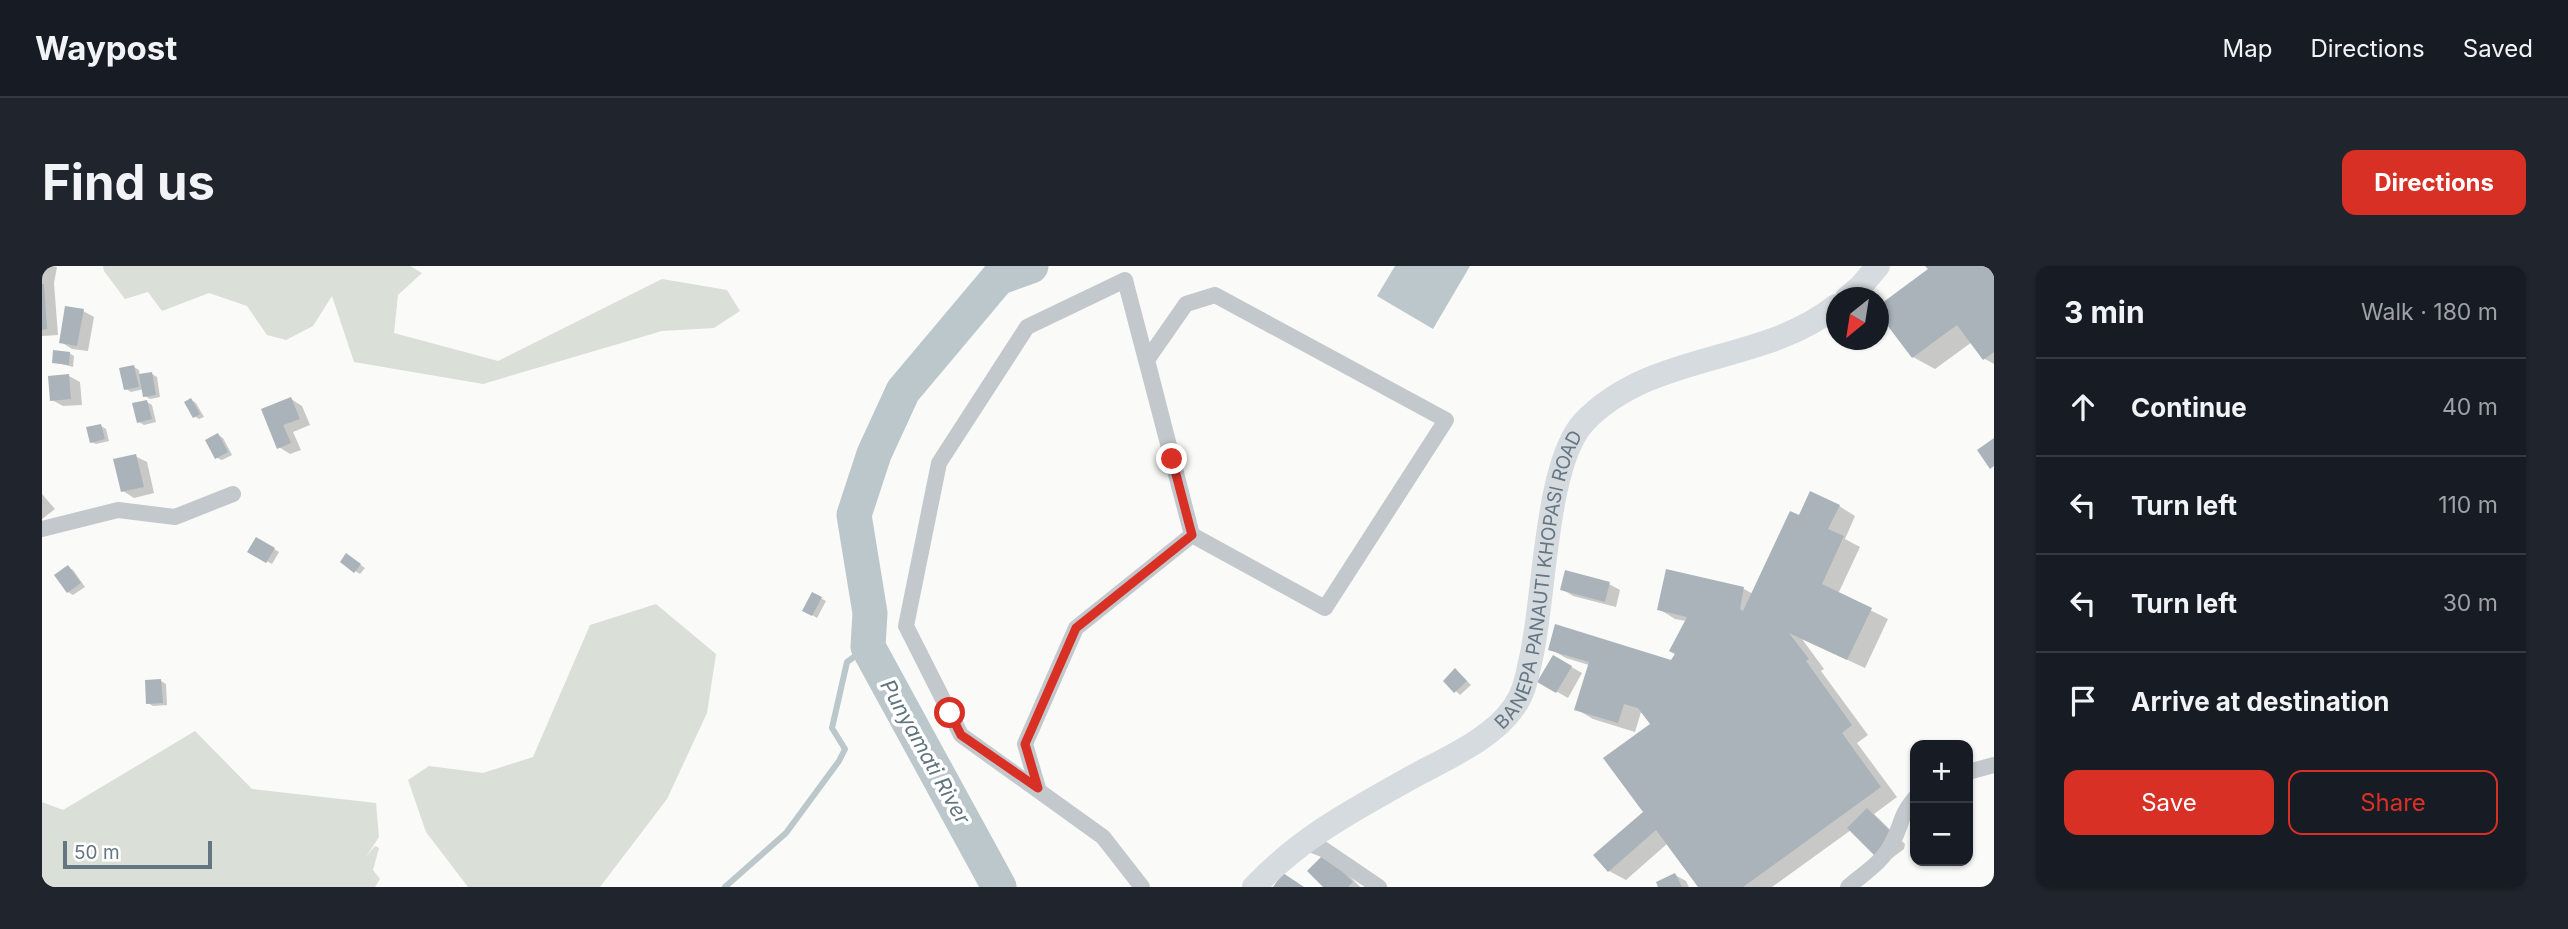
<!DOCTYPE html>
<html lang="en">
<head>
<meta charset="utf-8">
<style>
	:root { --surface:#171b24; --page:#20242c; --text:#f1f3f6; --muted:#9ea1a6; --line:#363941; --accent:#d93025 }
	body { margin:0; font-family:Inter,sans-serif; background:var(--page); color:var(--text) }
	.controls { position:absolute; right:21px; bottom:21px; display:grid; overflow:hidden; border-radius:14px; box-shadow:0 2px 5px #0004 }
	.controls button { width:63px; height:63px; display:grid; place-items:center; padding:0; border:0; border-bottom:2px solid var(--line); background:var(--surface); color:var(--text); font:35px sans-serif }
	.compass { position:absolute; left:1784px; top:21px; width:63px; height:63px; border-radius:50%; background:var(--surface); box-shadow:0 2px 5px #0004; rotate:210deg }
	.scale { position:absolute; left:21px; bottom:18px; width:149px; box-sizing:border-box; padding-left:7px; border:4px solid #657683; border-top:0; font-size:19px; line-height:24px; white-space:nowrap; color:#657683; -webkit-text-stroke:5px #fff; paint-order:stroke }
	.stop { position:absolute; width:21px; height:21px; margin:-16px; border:5px solid #d93025; border-radius:50%; background:#fff }
	.stop.end { background:#d93025; border-color:#fff; box-shadow:0 2px 7px #0008 }
	.list { margin:0; padding:0; list-style:none }
	h2 { display:flex; justify-content:space-between; align-items:center; height:91px; margin:0; padding:0 28px; font-size:30px }
	h2 small { font-size:23px; font-weight:400; color:var(--muted) }
	.list li { display:grid; grid-template-columns:46px 1fr auto; gap:21px; align-items:center; box-sizing:border-box; height:98px; padding:0 28px; border-top:2px solid var(--line) }
	.list b { display:block; font-size:26px; white-space:nowrap }
	.list em { font-size:23px; font-style:normal; color:var(--muted) }
	.actions { display:flex; gap:14px; padding:21px 28px }
	.actions a { flex:1; padding:16px 0; border:2px solid var(--accent); border-radius:14px; text-align:center; font-size:24px; color:var(--accent) }
	.actions .main { background:var(--accent); color:#fff }
	.icon { flex:none; width:38px; height:38px; fill:none; stroke:currentColor; stroke-width:2; stroke-linecap:round; stroke-linejoin:round }
	.map { position:relative; flex:none; width:1952px; height:621px; overflow:hidden; border-radius:14px }
	header { display:flex; align-items:center; gap:42px; box-sizing:border-box; height:98px; padding:0 35px; background:var(--surface); border-bottom:2px solid var(--line) }
	header strong { font-size:33px }
	nav { display:flex; gap:38px; margin-inline-start:auto; font-size:24px }
	.intro { display:flex; align-items:center; justify-content:space-between; box-sizing:border-box; height:168px; padding:0 42px }
	h1 { margin:0; font-size:49px }
	.button { padding:18px 32px; border-radius:14px; background:var(--accent); color:#fff; font-size:24px; font-weight:700 }
	main { display:flex; gap:42px; padding:0 42px }
	aside { flex:1; background:var(--surface); border-radius:14px; box-shadow:0 2px 5px #0004 }
	.map>svg:first-child { display:block }
	.green { fill:#dadfd7 }
	.water { fill:#bbc7cb }
	.shadow { fill:#0003 }
	.lines { fill:none; stroke-linecap:round; stroke-linejoin:round }
	.stream { stroke:#bbc7cb; stroke-width:6 }
	.river { stroke:#bbc7cb; stroke-width:35 }
	.building { fill:#aab3b9 }
	.minor { stroke:#c3c8cc; stroke-width:16 }
	.primary { stroke:#d6dbdf; stroke-width:24 }
	.route { stroke:#d93025; stroke-width:9 }
	.labels { text-anchor:middle; stroke-width:7; stroke-linejoin:round; paint-order:stroke }
	.street-label { font-size:19px; fill:#657683; stroke:#fff }
	.water-label { font-size:21px; font-style:italic; fill:#60757c; stroke:#fff }
</style>
</head>
<body>
<header>
<strong>Waypost</strong>
<nav><a>Map</a><a>Directions</a><a>Saved</a></nav>
</header>
<div class="intro"><h1>Find us</h1><a class="button">Directions</a></div>
<main>
<div class="map">
<svg width="1952" height="621" viewBox="0 0 1952 621">
	<rect width="100%" height="100%" fill="#fafaf8"/>
	<!-- green -->
	<g class="green">
		<polygon points="61,0 368,0 380,7 356,29 352,67 456,95 620,13 685,24 698,45 672,62 620,65 441,118 312,96 290,30 271,60 244,74 225,69 205,40 167,27 120,45 106,26 83,33 62,5"/>
		<polygon points="614,338 674,388 665,447 625,533 558,621 426,621 384,566 366,514 387,500 441,507 491,491 548,359"/>
		<polygon points="153,465 210,523 334,537 337,571 324,591 333,580 337,582 331,604 338,613 333,621 0,621 0,536 21,544"/>
	</g>
	<!-- water -->
	<polygon class="water" points="1353,0 1428,0 1391,63 1335,30"/>
	<!-- shadow -->
	<g class="shadow">
		<polygon points="0,0 15,1 12,17 16,69 0,70"/>
		<polygon points="1885,0 1952,0 1952,98 1943,93 1930,76 1893,103 1871,91 1888,4"/>
		<polygon points="41,45 52,51 46,85 30,83 19,76"/>
		<polygon points="27,87 32,90 31,101 12,96"/>
		<polygon points="92,101 97,104 98,110 110,108 115,111 118,131 108,133 103,130 102,123 89,126 84,123"/>
		<polygon points="27,110 38,116 40,139 21,140 10,134"/>
		<polygon points="249,133 260,140 268,159 251,166 259,184 248,188 237,181 221,144"/>
		<polygon points="149,134 154,137 162,151 157,153 152,150"/>
		<polygon points="105,136 110,139 114,156 102,159 97,156"/>
		<polygon points="59,160 64,163 67,175 54,178 49,176"/>
		<polygon points="176,169 181,172 190,189 180,194 175,192"/>
		<polygon points="93,190 105,196 112,227 92,232 81,225"/>
		<polygon points="0,228 13,243 0,253"/>
		<polygon points="1797,240 1813,250 1803,273 1818,281 1796,328 1846,353 1823,402 1760,373 1782,403 1779,405 1826,469 1815,477 1855,531 1832,548 1863,578 1862,583 1846,595 1809,564 1730,621 1658,621 1626,577 1584,614 1567,605 1604,546 1610,459 1599,446 1593,466 1551,453 1534,443 1547,399 1524,392 1508,383 1630,396 1644,355 1633,353 1617,343 1625,305 1702,323 1711,328 1758,251"/>
		<polygon points="215,273 237,286 230,298 207,286"/>
		<polygon points="310,293 323,302 318,308 313,305"/>
		<polygon points="26,301 31,304 43,321 31,329 26,326"/>
		<polygon points="1567,318 1578,324 1574,341 1531,330 1520,323"/>
		<polygon points="771,328 784,335 775,352 762,344"/>
		<polygon points="1512,391 1540,407 1526,432 1498,416"/>
		<polygon points="1414,404 1429,419 1418,429 1403,415"/>
		<polygon points="119,415 124,418 125,439 111,440 106,437"/>
		<polygon points="1294,596 1318,621 1284,621 1268,605"/>
		<polygon points="1633,609 1644,615 1647,621 1618,621 1616,617"/>
	</g>
	<g class="lines">
		<!-- stream -->
		<polyline class="stream" points="683,621 744,567 797,495 803,483 790,462 805,396 826,381"/>
		<!-- river -->
		<polyline class="river" points="957,621 826,381 828,347 812,249 832,188 861,125 956,12 989,0"/>
	</g>
	<!-- building -->
	<g class="building">
		<polygon points="1883,0 1952,0 1952,86 1941,94 1915,59 1870,92 1836,47 1836,40 1886,3"/>
		<polygon points="0,18 2,18 5,63 0,64"/>
		<polygon points="23,40 42,43 35,80 17,77"/>
		<polygon points="11,84 28,86 27,99 10,97"/>
		<polygon points="92,99 97,121 82,124 77,102"/>
		<polygon points="110,106 114,129 101,131 97,108"/>
		<polygon points="27,108 29,133 8,135 6,110"/>
		<polygon points="249,131 258,153 241,159 249,177 235,183 219,143"/>
		<polygon points="149,132 158,148 151,152 142,136"/>
		<polygon points="105,134 110,153 95,157 90,137"/>
		<polygon points="59,158 63,173 48,177 44,161"/>
		<polygon points="176,167 186,186 173,193 163,174"/>
		<polygon points="1952,172 1952,200 1948,203 1935,184"/>
		<polygon points="94,188 102,221 79,226 71,193"/>
		<polygon points="1768,225 1798,239 1786,263 1802,270 1780,318 1830,342 1805,394 1747,367 1767,393 1764,395 1810,459 1800,467 1839,521 1701,621 1656,621 1614,564 1566,606 1551,589 1601,546 1561,492 1608,458 1596,442 1582,438 1576,457 1532,444 1547,396 1506,384 1513,358 1629,394 1633,388 1627,385 1645,351 1615,344 1624,303 1702,321 1698,343 1701,345 1748,245 1757,249"/>
		<polygon points="214,271 233,282 224,297 205,286"/>
		<polygon points="304,287 319,298 312,307 298,296"/>
		<polygon points="26,299 39,317 25,327 12,309"/>
		<polygon points="1523,304 1568,316 1563,336 1518,324"/>
		<polygon points="770,326 780,331 770,350 760,345"/>
		<polygon points="1511,389 1530,400 1514,427 1495,416"/>
		<polygon points="1413,402 1425,415 1412,427 1401,415"/>
		<polygon points="119,413 121,437 104,438 103,414"/>
		<polygon points="1825,542 1853,570 1833,590 1805,562"/>
		<polygon points="1282,588 1311,616 1306,621 1281,621 1265,605"/>
		<polygon points="1241,607 1262,621 1231,621"/>
		<polygon points="1633,607 1640,621 1616,621 1614,616"/>
	</g>
	<g class="lines">
		<!-- minor -->
		<g class="minor">
			<polyline points="0,263 76,244 133,251 191,228"/>
			<polyline points="1926,506 1952,499"/>
			<polyline points="996,522 983,478 1034,362 1150,269"/>
			<polyline points="1260,575 1281,583 1337,621"/>
			<polyline points="1100,621 1061,571 919,469 864,360 897,197 985,61 1083,14 1150,269 1283,342 1404,154 1173,29 1144,38 1105,94 1150,269"/>
			<path d="M1806,621C1822,607 1840,597 1850,577C1861,558 1856,552 1873,532"/>
		</g>
		<!-- primary -->
		<g class="primary">
			<polyline points="1805,32 1819,20 1836,0"/>
			<path id="s1" d="M1212,621C1259,571 1313,543 1372,510C1405,492 1450,473 1472,441C1483,426 1485,409 1489,392C1503,332 1503,198 1542,156C1610,85 1720,99 1794,40"/>
		</g>
	</g>
	<g class="lines">
		<!-- route -->
		<polyline class="route" points="908,447 919,469 996,522 983,478 1034,362 1150,269 1130,193"/>
	</g>
	<g class="labels">
		<!-- street labels -->
		<g class="street-label">
			<text dy="7" stroke="none"><textPath href="#s1" startOffset="448">BANEPA PANAUTI KHOPASI ROAD</textPath></text>
		</g>
		<!-- water labels -->
		<g class="water-label">
			<text transform="translate(883 486) rotate(61)" y="7">Punyamati River</text>
		</g>
	</g>
</svg>
<div class="controls">
<button>+</button>
<button>−</button>
</div>
<svg class="compass" viewBox="-18 -18 36 36"><path d="M0-13l5 13h-10z" fill="#e53935"/><path d="M0 13l5-13h-10z" fill="#9ea1a6"/></svg>
<div class="scale">50 m</div>
<div class="stop" style="left:908px;top:447px"></div>
<div class="stop end" style="left:1130px;top:193px"></div>
</div>
<aside>
<h2>3 min<small>Walk · 180 m</small></h2>
<ul class="list">
<li><svg class="icon" aria-label="ahead" viewBox="0 0 24 24"><path d="M12 20V5M6 11l6-6 6 6"/></svg><div><b>Continue</b></div><em>40 m</em></li>
<li><svg class="icon" aria-label="left" viewBox="0 0 24 24"><path d="M17 20v-9H6M10 6l-5 5 5 5"/></svg><div><b>Turn left</b></div><em>110 m</em></li>
<li><svg class="icon" aria-label="left" viewBox="0 0 24 24"><path d="M17 20v-9H6M10 6l-5 5 5 5"/></svg><div><b>Turn left</b></div><em>30 m</em></li>
<li><svg class="icon" aria-label="arrive" viewBox="0 0 24 24"><path d="M6 21V4h12l-3 4 3 4H6"/></svg><div><b>Arrive at destination</b></div></li>
</ul>
<div class="actions"><a class="main">Save</a><a>Share</a></div>
</aside>
</main>
</body>
</html>
